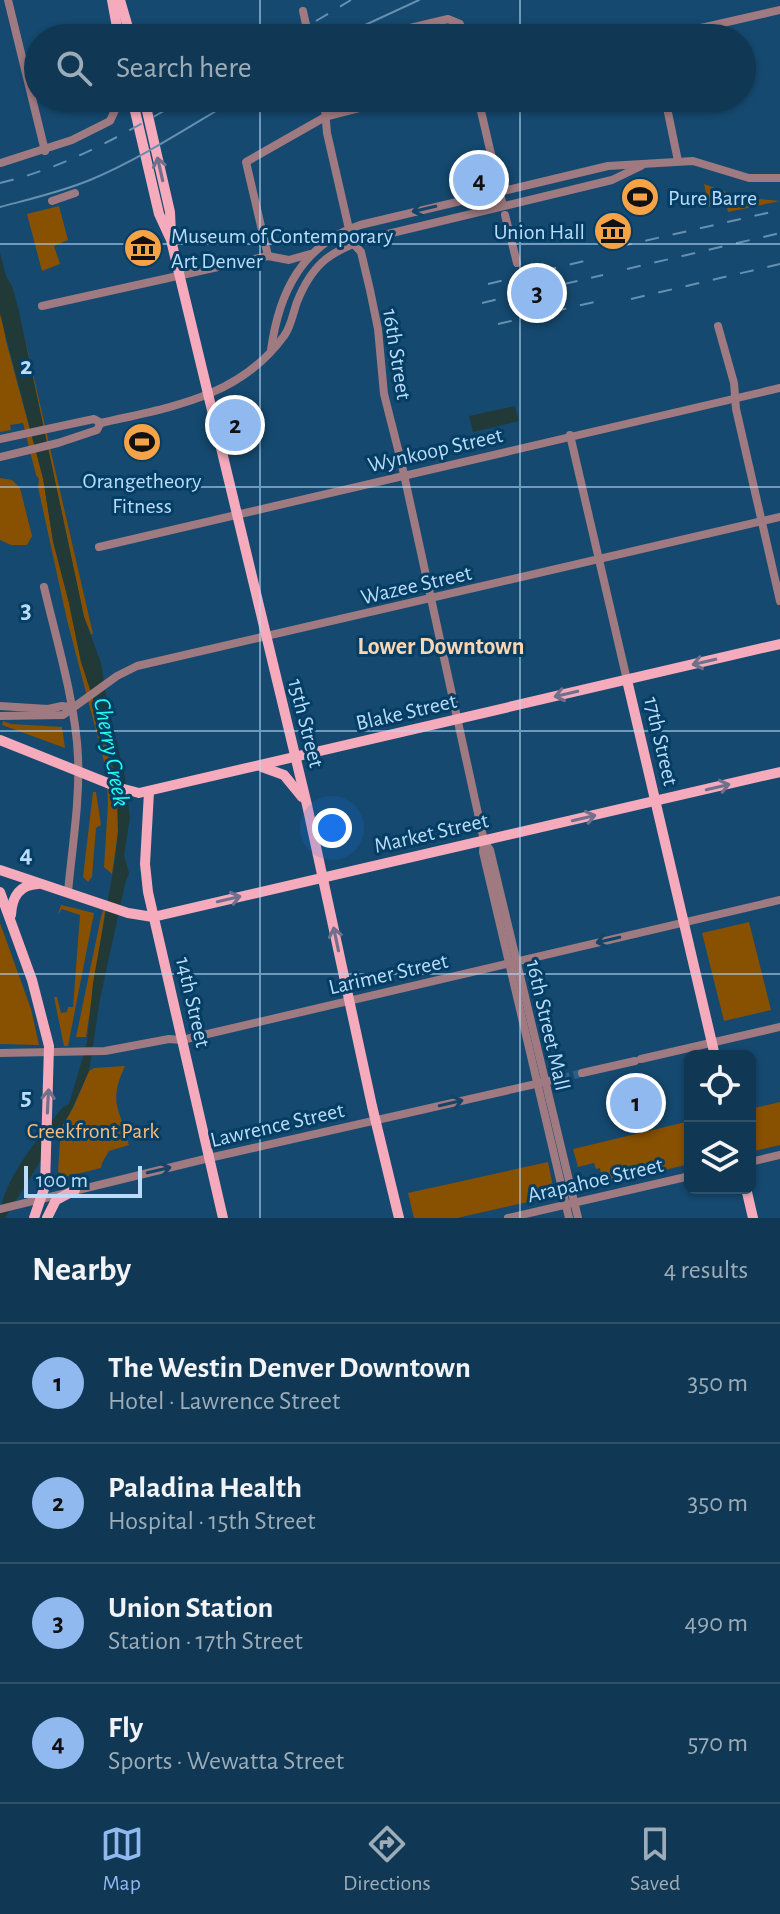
<!DOCTYPE html>
<html lang="en">
<head>
<meta charset="utf-8">
<style>
	:root { --surface:#103753; --page:#1e425d; --text:#f1f3f6; --muted:#9cacb8; --line:#30516a; --accent:#90b9f0 }
	body { margin:0; font-family:"Alegreya Sans",sans-serif; background:var(--page); color:var(--text) }
	.controls { position:absolute; right:24px; bottom:24px; display:grid; overflow:hidden; border-radius:12px; box-shadow:0 2px 6px #0004 }
	.controls button { width:72px; height:72px; display:grid; place-items:center; padding:0; border:0; border-bottom:2px solid var(--line); background:var(--surface); color:var(--text); font:40px sans-serif }
	.scale { position:absolute; left:24px; bottom:20px; width:118px; box-sizing:border-box; padding-left:8px; border:4px solid #bbdcf9; border-top:0; font-size:22px; line-height:28px; white-space:nowrap; color:#bbdcf9; -webkit-text-stroke:6px #053e64; paint-order:stroke }
	.you { position:absolute; left:332px; top:828px; width:28px; height:28px; margin:-20px; border:6px solid #fff; border-radius:50%; background:#1a73e8; box-shadow:0 0 0 12px #1a73e833 }
	.badge { display:grid; place-items:center; width:52px; height:52px; border-radius:50%; background:var(--accent); color:#111; font-size:26px; font-weight:700 }
	.pin { position:absolute; translate:-50% -50%; border:4px solid #fff; box-shadow:0 2px 8px #0006 }
	.list { margin:0; padding:0; list-style:none }
	h2 { display:flex; justify-content:space-between; align-items:center; height:104px; margin:0; padding:0 32px; font-size:34px }
	h2 small { font-size:26px; font-weight:400; color:var(--muted) }
	.list li { display:grid; grid-template-columns:52px 1fr auto; gap:24px; align-items:center; box-sizing:border-box; height:120px; padding:0 32px; border-top:2px solid var(--line) }
	.list b { display:block; font-size:30px; white-space:nowrap }
	.list p { margin:0; font-size:26px; white-space:nowrap; color:var(--muted) }
	.list em { font-size:26px; font-style:normal; color:var(--muted) }
	.icon { flex:none; width:44px; height:44px; fill:none; stroke:currentColor; stroke-width:2; stroke-linecap:round; stroke-linejoin:round }
	.map { position:relative; flex:none; width:780px; height:1218px; overflow:hidden }
	.search { position:absolute; background:var(--surface); box-shadow:0 2px 6px #0004; left:24px; right:24px; top:24px; height:88px; display:flex; align-items:center; gap:20px; box-sizing:border-box; padding:0 28px; border-radius:44px; color:var(--muted); font-size:30px }
	.sheet { height:584px; background:var(--surface) }
	nav { display:flex; justify-content:space-around; align-items:center; box-sizing:border-box; height:112px; border-top:2px solid var(--line); background:var(--surface); font-size:22px; color:var(--muted) }
	nav a { display:grid; justify-items:center; gap:4px }
	nav .on { color:var(--accent) }
	.map>svg:first-child { display:block }
	.green { fill:#885001 }
	.water { fill:#213a37 }
	.lines { fill:none; stroke-linecap:round; stroke-linejoin:round }
	.minor-tunnel { stroke:#2e5f84; stroke-width:8; stroke-dasharray:8 4; stroke-linecap:butt }
	.minor { stroke:#9f7a81; stroke-width:8 }
	.major { stroke:#f5abbb; stroke-width:10 }
	.tram { stroke:#6590b1; stroke-width:2 }
	.rail { stroke:#6590b1; stroke-width:2; stroke-dasharray:14 14; stroke-linecap:butt }
	.oneway { stroke:#716f8b }
	.oneway2 { stroke:#144467 }
	.grid { fill:none; stroke:#bbdcf9; stroke-width:2; stroke-opacity:0.55 }
	.labels { text-anchor:middle; stroke-width:6; stroke-linejoin:round; paint-order:stroke }
	.poi-label { font-size:22px; fill:#bbdcf9; stroke:#053e64; text-anchor:start }
	.street-label { font-size:22px; fill:#bbdcf9; stroke:#053e64 }
	.park-label { font-size:22px; fill:#feba77; stroke:#053e64 }
	.neighbourhood-label { font-size:24px; font-weight:bold; fill:#fad6b4; stroke:#053e64 }
	.water-label { font-size:24px; font-style:italic; fill:#22fce9; stroke:#053e64 }
	.grid-label { font-size:26px; text-anchor:middle; font-weight:bold; fill:#bbdcf9; stroke:#053e64; stroke-width:6; stroke-linejoin:round; paint-order:stroke }
</style>
</head>
<body>
<div class="map">
<svg width="780" height="1218" viewBox="0 0 780 1218">
	<rect width="100%" height="100%" fill="#15496f"/>
	<!-- green -->
	<g class="green">
		<polygon points="704,184 740,197 780,201 728,212 726,203 709,207"/>
		<polygon points="59,206 68,240 54,246 60,264 42,271 27,214"/>
		<polygon points="0,307 6,341 43,478 53,541 69,603 81,661 97,706 115,771 118,832 112,874 104,867 108,803 106,769 67,620 38,487 39,479 36,475 23,423 10,425 11,430 0,432"/>
		<polygon points="22,326 93,634 91,634 84,617"/>
		<polygon points="0,478 12,480 20,488 32,536 27,545 11,545 0,540"/>
		<polygon points="3,721 11,724 62,727 65,748 2,725"/>
		<polygon points="93,792 96,792 101,825 96,828 92,877 88,882 83,877"/>
		<polygon points="107,899 86,1037 76,1037 101,917"/>
		<polygon points="61,905 94,913 68,1046 64,1046 54,997 57,997 61,1013 67,1012 68,1007 73,1007 80,915 62,909 58,914"/>
		<polygon points="749,922 771,1010 724,1021 702,933"/>
		<polygon points="0,923 31,1009 39,1045 0,1044"/>
		<path d="M125,1066C107,1105 121,1108 129,1145L109,1151L102,1163L101,1168L60,1178L61,1173L58,1172L61,1126L73,1108L89,1071L94,1068Z"/>
		<polygon points="780,1102 780,1145 750,1152 750,1109"/>
		<polygon points="690,1121 690,1164 583,1189 582,1187 599,1183 598,1177 601,1175 600,1168 596,1169 594,1163 578,1167 573,1149"/>
		<polygon points="548,1162 555,1196 457,1218 414,1218 408,1193"/>
	</g>
	<!-- water -->
	<g class="water">
		<path d="M0,253L6,276L12,286L18,307L84,617L101,663L106,696L125,777L130,818L124,855L129,873L125,884L100,999L89,1071L69,1115L5,1218H0C0,1182 41,1135 63,1107L69,1104L87,1043L93,983L115,860L118,832V796L109,748L81,662L69,603L53,541L43,478L0,314Z"/>
		<polygon points="515,406 519,421 473,432 469,416"/>
	</g>
	<g class="lines">
		<!-- minor-tunnel -->
		<polyline class="minor-tunnel" points="562,1078 582,1073"/>
		<!-- minor -->
		<g class="minor">
			<polyline points="8,0 45,151"/>
			<polyline points="303,11 309,38"/>
			<polyline points="368,38 448,19 460,24 464,38"/>
			<polyline points="657,38 780,10"/>
			<polyline points="324,98 327,133 349,229 353,243 361,252 370,290 378,329 384,394 401,461 484,841 483,852 569,1218"/>
			<polyline points="478,98 503,206"/>
			<polyline points="665,98 678,161"/>
			<polyline points="327,113 333,98"/>
			<polyline points="1,163 72,140 110,121 116,108"/>
			<polyline points="52,201 75,193"/>
			<polyline points="505,215 517,263"/>
			<polyline points="268,256 246,162 325,117 399,98"/>
			<polyline points="42,306 268,256 289,260 310,254"/>
			<polyline points="718,326 734,383 736,409 780,601"/>
			<path d="M271,350C279,292 302,245 360,225L608,166L693,161L749,178H780"/>
			<polyline points="570,435 627,680"/>
			<path d="M0,439L94,419L101,423C170,407 239,398 284,336C291,327 293,313 297,302C313,262 332,250 371,238L612,180L641,166"/>
			<polyline points="0,457 58,443 97,430 100,424"/>
			<polyline points="99,547 780,388"/>
			<path d="M44,587C56,638 76,705 78,757C80,801 72,848 68,892"/>
			<polyline points="0,706 48,709 62,706 71,707"/>
			<polyline points="0,716 63,715 117,676 137,666 780,517"/>
			<polyline points="484,841 490,850 578,1218"/>
			<polyline points="0,1053 105,1051 169,1039 182,1040 780,900"/>
			<polyline points="641,1059 780,1027"/>
			<polyline points="582,1073 635,1061"/>
			<polyline points="750,1162 780,1155"/>
			<polyline points="0,1209 209,1158 562,1078"/>
			<polyline points="508,1218 690,1176"/>
		</g>
		<!-- major -->
		<g class="major">
			<polyline points="112,0 119,38"/>
			<polyline points="120,0 131,38"/>
			<polyline points="132,98 159,214 171,240 307,805 372,1106 399,1218"/>
			<polyline points="144,98 170,212 171,234"/>
			<polyline points="627,680 715,1056"/>
			<polyline points="0,740 120,788 139,793 780,644"/>
			<polyline points="262,767 284,775 302,797"/>
			<polyline points="149,792 145,864 148,892 223,1218"/>
			<polyline points="0,870 128,913 153,917 780,772"/>
			<polyline points="0,892 32,980 49,1046 45,1186 34,1218"/>
			<path d="M11,915C12,897 19,885 38,884"/>
			<polyline points="746,1188 753,1218"/>
			<polyline points="47,1218 56,1200 75,1190"/>
		</g>
		<!-- tram -->
		<g class="tram">
			<polyline points="337,38 419,0"/>
			<path d="M0,207C30,199 61,192 90,180C142,158 190,126 238,98"/>
		</g>
		<!-- rail -->
		<g class="rail">
			<polyline points="316,21 351,0"/>
			<polyline points="277,38 292,29"/>
			<path d="M0,183C68,167 126,133 186,98"/>
			<polyline points="618,247 780,210"/>
			<polyline points="627,269 780,233"/>
			<polyline points="488,284 589,260"/>
			<polyline points="631,299 780,264"/>
			<polyline points="482,303 603,275"/>
			<polyline points="498,324 599,301"/>
		</g>
	</g>
	<!-- one-way arrows -->
	<defs><path id="oneway-shaft" d="M-6 0H5M1.5-3L5.5 0L1.5 3" fill="none" stroke-width="1.6" stroke-linecap="round" stroke-linejoin="round" transform="scale(2)"/></defs>
	<g class="oneway">
		<use href="#oneway-shaft" transform="translate(160 169) rotate(-103)"/>
		<use href="#oneway-shaft" transform="translate(704 662) rotate(167)"/>
		<use href="#oneway-shaft" transform="translate(566 694) rotate(167)"/>
		<use href="#oneway-shaft" transform="translate(718 787) rotate(-13)"/>
		<use href="#oneway-shaft" transform="translate(584 818) rotate(-13)"/>
		<use href="#oneway-shaft" transform="translate(229 899) rotate(-13)"/>
		<use href="#oneway-shaft" transform="translate(336 939) rotate(-102)"/>
		<use href="#oneway-shaft" transform="translate(48 1101) rotate(-87)"/>
	</g>
	<g class="oneway2">
		<use href="#oneway-shaft" transform="translate(424 209) rotate(167)"/>
		<use href="#oneway-shaft" transform="translate(608 940) rotate(167)"/>
		<use href="#oneway-shaft" transform="translate(451 1103) rotate(-13)"/>
		<use href="#oneway-shaft" transform="translate(159 1170) rotate(-13)"/>
	</g>
	<!-- grid -->
	<path class="grid" d="M260,0V38M520,0V38M260,98V1218M520,98V1218M0,244H780M0,487H780M0,731H780M0,974H780"/>
	<!-- icons -->
	<defs>
		<symbol id="stadium-disc" viewBox="-11 -11 22 22"><circle r="9.5" fill="#f6a247" stroke="#053e64"/><path d="M0-5a6.5 5 0 1 0 0 10a6.5 5 0 1 0 0-10ZM-3.5-1.8h7v3.6h-7Z" fill="#111"/></symbol>
		<symbol id="museum-disc" viewBox="-11 -11 22 22"><circle r="9.5" fill="#f6a247" stroke="#053e64"/><path d="M0-6L6-3V-2H-6V-3ZM-5-1h2V3h-2ZM-1-1h2V3h-2ZM3-1h2V3H3ZM-6 4H6V6H-6Z" fill="#111"/></symbol>
	</defs>
	<g fill-rule="evenodd">
		<use href="#stadium-disc" x="618" y="175" width="44" height="44"/>
		<use href="#museum-disc" x="591" y="209" width="44" height="44"/>
		<use href="#museum-disc" x="121" y="226" width="44" height="44"/>
		<use href="#stadium-disc" x="120" y="420" width="44" height="44"/>
	</g>
	<g class="labels">
		<!-- poi labels -->
		<g class="poi-label">
			<text x="668" y="205">Pure Barre</text>
			<text x="585" y="239" text-anchor="end">Union Hall</text>
			<text x="171" y="243">Museum of Contemporary<tspan x="171" dy="25">Art Denver</tspan></text>
			<text x="142" y="488" text-anchor="middle">Orangetheory<tspan x="142" dy="25">Fitness</tspan></text>
		</g>
		<!-- street labels -->
		<g class="street-label">
			<text transform="translate(398 354) rotate(81)" y="8">16th Street</text>
			<text transform="translate(435 449) rotate(-13)" y="8">Wynkoop Street</text>
			<text transform="translate(416 584) rotate(-13)" y="8">Wazee Street</text>
			<text transform="translate(406 711) rotate(-13)" y="8">Blake Street</text>
			<text transform="translate(307 723) rotate(76)" y="8">15th Street</text>
			<text transform="translate(662 741) rotate(77)" y="8">17th Street</text>
			<text transform="translate(431 832) rotate(-13)" y="8">Market Street</text>
			<text transform="translate(388 973) rotate(-13)" y="8">Larimer Street</text>
			<text transform="translate(194 1002) rotate(77)" y="8">14th Street</text>
			<text transform="translate(549 1025) rotate(77)" y="8">16th Street Mall</text>
			<text transform="translate(277 1124) rotate(-13)" y="8">Lawrence Street</text>
			<text transform="translate(595 1179) rotate(-13)" y="8">Arapahoe Street</text>
		</g>
		<!-- park labels -->
		<g class="park-label">
			<text x="93" y="1138">Creekfront Park</text>
		</g>
		<!-- neighbourhood labels -->
		<g class="neighbourhood-label">
			<text x="441" y="654">Lower Downtown</text>
		</g>
		<!-- water labels -->
		<g class="water-label">
			<text transform="translate(112 752) rotate(79)" y="8">Cherry Creek</text>
		</g>
	</g>
	<g class="grid-label">
		<text x="26" y="374">2</text>
		<text x="26" y="618">3</text>
		<text x="26" y="862">4</text>
		<text x="26" y="1105">5</text>
	</g>
</svg>
<div class="controls">
<button><svg class="icon" aria-label="locate" viewBox="0 0 24 24"><circle cx="12" cy="12" r="6"/><path d="M12 2v4M12 18v4M2 12h4M18 12h4"/></svg></button>
<button><svg class="icon" aria-label="layers" viewBox="0 0 24 24"><path d="M12 4l9 5-9 5-9-5zM3 14l9 5 9-5"/></svg></button>
</div>
<div class="scale">100 m</div>
<div class="you"></div>
<div class="pin badge" style="left:636px;top:1103px">1</div>
<div class="pin badge" style="left:235px;top:425px">2</div>
<div class="pin badge" style="left:537px;top:293px">3</div>
<div class="pin badge" style="left:479px;top:180px">4</div>
<div class="search"><svg class="icon" aria-label="search" viewBox="0 0 24 24"><circle cx="10" cy="10" r="6"/><path d="M15 15l6 6"/></svg>Search here</div>
</div>
<section class="sheet">
<h2>Nearby<small>4 results</small></h2>
<ul class="list">
<li><span class="badge">1</span><div><b>The Westin Denver Downtown</b><p>Hotel · Lawrence Street</p></div><em>350 m</em></li>
<li><span class="badge">2</span><div><b>Paladina Health</b><p>Hospital · 15th Street</p></div><em>350 m</em></li>
<li><span class="badge">3</span><div><b>Union Station</b><p>Station · 17th Street</p></div><em>490 m</em></li>
<li><span class="badge">4</span><div><b>Fly</b><p>Sports · Wewatta Street</p></div><em>570 m</em></li>
</ul>
</section>
<nav>
<a class="on"><svg class="icon" aria-label="map" viewBox="0 0 24 24"><path d="M3 6l6-2 6 2 6-2v14l-6 2-6-2-6 2zM9 4v14M15 6v14"/></svg>Map</a>
<a><svg class="icon" aria-label="directions" viewBox="0 0 24 24"><path d="M12 3l9 9-9 9-9-9zM9 14v-3h6M13 9l2 2-2 2"/></svg>Directions</a>
<a><svg class="icon" aria-label="saved" viewBox="0 0 24 24"><path d="M7 4h10v16l-5-4-5 4z"/></svg>Saved</a>
</nav>
</body>
</html>
